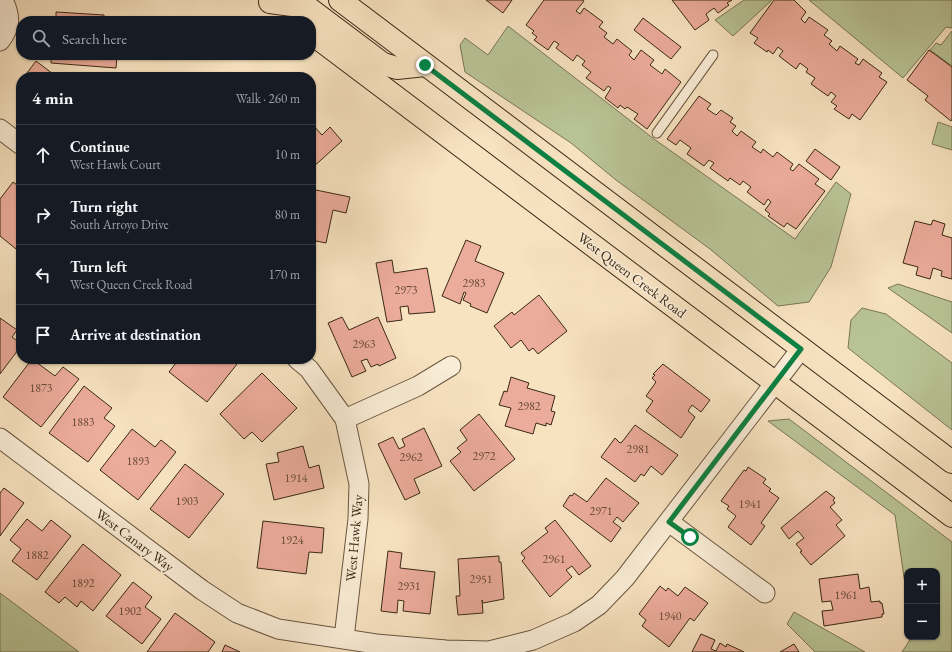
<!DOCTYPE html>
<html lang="en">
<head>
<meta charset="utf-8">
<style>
	:root { --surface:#171b24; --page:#20242c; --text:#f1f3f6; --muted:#9ea1a6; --line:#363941 }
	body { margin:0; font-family:"EB Garamond",serif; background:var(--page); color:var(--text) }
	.controls { position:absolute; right:12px; bottom:12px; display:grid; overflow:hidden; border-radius:8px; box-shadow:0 1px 3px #0004 }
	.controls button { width:36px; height:36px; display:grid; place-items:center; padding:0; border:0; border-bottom:1px solid var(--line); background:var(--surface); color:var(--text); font:20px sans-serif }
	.stop { position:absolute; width:12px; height:12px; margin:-9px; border:3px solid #0b8043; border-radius:50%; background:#fff }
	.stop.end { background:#0b8043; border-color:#fff; box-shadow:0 1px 4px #0008 }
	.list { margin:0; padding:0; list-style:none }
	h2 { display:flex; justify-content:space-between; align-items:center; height:52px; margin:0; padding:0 16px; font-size:17px }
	h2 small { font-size:13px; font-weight:400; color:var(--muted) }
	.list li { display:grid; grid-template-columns:26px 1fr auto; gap:12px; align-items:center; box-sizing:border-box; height:60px; padding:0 16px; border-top:1px solid var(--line) }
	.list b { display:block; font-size:15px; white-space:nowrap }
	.list p { margin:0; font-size:13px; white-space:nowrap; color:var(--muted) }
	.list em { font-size:13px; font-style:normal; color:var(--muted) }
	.icon { flex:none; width:22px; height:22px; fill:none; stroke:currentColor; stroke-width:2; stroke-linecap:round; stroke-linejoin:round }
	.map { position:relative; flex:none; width:952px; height:652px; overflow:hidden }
	.search { position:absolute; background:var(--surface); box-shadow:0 1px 3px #0004; left:16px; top:16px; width:300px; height:44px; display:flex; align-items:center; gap:10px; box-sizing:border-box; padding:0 14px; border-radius:16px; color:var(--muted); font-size:15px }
	.panel { position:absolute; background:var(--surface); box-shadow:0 1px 3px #0004; left:16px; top:72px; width:300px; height:292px; border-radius:16px }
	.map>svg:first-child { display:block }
	.green { fill:#b9c496; stroke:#7a7656 }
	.building { fill:#ecac9b; stroke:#3a2815 }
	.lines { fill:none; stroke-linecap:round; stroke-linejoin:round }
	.lane-casing { stroke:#6a5740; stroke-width:11 }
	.street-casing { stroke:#6a5740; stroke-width:21 }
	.primary-casing { stroke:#3a2815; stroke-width:24 }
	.lane { stroke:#faedd7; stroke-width:9 }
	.street { stroke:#faedd7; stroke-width:19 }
	.primary { stroke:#f8e3c1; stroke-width:22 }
	.route { stroke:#0b8043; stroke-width:5 }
	.labels { text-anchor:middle; stroke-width:3.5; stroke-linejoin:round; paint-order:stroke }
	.number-label { font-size:12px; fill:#664936 }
	.street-label { font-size:14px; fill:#3a2815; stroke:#faedd7 }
</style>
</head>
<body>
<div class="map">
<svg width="952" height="652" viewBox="0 0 952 652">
	<rect width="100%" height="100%" fill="#f8e3c1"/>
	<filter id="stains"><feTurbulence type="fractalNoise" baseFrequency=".005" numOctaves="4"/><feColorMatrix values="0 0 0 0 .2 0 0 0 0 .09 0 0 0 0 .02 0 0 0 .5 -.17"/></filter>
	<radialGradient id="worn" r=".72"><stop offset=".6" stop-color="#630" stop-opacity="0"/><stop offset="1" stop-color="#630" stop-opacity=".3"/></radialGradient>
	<!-- green -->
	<g class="green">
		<polygon points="744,0 772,0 733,36 715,20"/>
		<polygon points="809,0 952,0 952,28 946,27 903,78"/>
		<polygon points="508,26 654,139 795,239 836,182 851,194 831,267 809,302 778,306 710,249 616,180 571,143 465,72 460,45 465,38 488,55"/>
		<polygon points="952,31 952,66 930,50 936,43 941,45"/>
		<polygon points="938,122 952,127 952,150 932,144"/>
		<polygon points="898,284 952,302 952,333 888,288"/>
		<polygon points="862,308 886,314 952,363 952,430 848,348 851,320"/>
		<polygon points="789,419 952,542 952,652 902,652 912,637 937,637 937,571 907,571 907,598 895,515 768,421"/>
		<polygon points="0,593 79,652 0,652"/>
		<polygon points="794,612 865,652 815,652 787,624"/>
	</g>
	<!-- building -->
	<g class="building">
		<polygon points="486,0 512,0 503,13"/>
		<polygon points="544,0 582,0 584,1 576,11 580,14 584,8 603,22 599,27 607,33 604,37 613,44 617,39 632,51 629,55 634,60 641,50 654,60 650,65 662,74 665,69 681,82 647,129 634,119 638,114 627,107 625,109 620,105 618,108 605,98 611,88 608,86 604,91 586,78 591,72 582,65 585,61 577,55 573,61 556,48 559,44 554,41 548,50 534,40 537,37 532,33 534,31 526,25"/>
		<polygon points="672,0 732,0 727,3 729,5 718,13 714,8 706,14 709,20 695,30"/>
		<polygon points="774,0 794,0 806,12 801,19 805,23 809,17 828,30 824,35 832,41 829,44 837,51 840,46 858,59 855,63 859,65 863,59 882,73 879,77 887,82 860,120 852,114 849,119 834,109 837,106 831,102 836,96 831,92 828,96 811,84 815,78 806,72 808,69 800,63 796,69 779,56 783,51 778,47 773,54 768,50 767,52 754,43 758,38 750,33"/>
		<polygon points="56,12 104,15 104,21 56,21"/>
		<polygon points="643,18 681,47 671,59 634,30"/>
		<polygon points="929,50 952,67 952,119 951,121 925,100 928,96 907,80"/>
		<polygon points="51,55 117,55 116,68 51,63"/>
		<polygon points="36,61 57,77 24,77"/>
		<polygon points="699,96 711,104 707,109 716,115 721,110 733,118 730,122 736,126 732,131 737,136 741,131 756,142 752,147 761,153 763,149 773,157 777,152 793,164 790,169 793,171 799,164 819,179 815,184 825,191 796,229 787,223 784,227 768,216 770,214 765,210 771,202 768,199 764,205 747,192 751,187 743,181 740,185 730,178 728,181 710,168 714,163 709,160 704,166 687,154 691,148 680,140 676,145 667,139"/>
		<polygon points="311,123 322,135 330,127 342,141 311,169"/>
		<polygon points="815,149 840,167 831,180 806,161"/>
		<polygon points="13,182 21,188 21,253 0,236 0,199"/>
		<polygon points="311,189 350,197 346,213 333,210 326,243 311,240"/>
		<polygon points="933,220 945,224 942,235 952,238 952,279 941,276 942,271 933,268 930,279 916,275 918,267 903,263 915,221 931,225"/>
		<polygon points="466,240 481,246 475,261 504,273 487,313 470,306 471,304 463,300 466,293 464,292 460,304 442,296"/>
		<polygon points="392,260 394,273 427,268 435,312 409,314 408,306 400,307 402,320 387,322 376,263"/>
		<polygon points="539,295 567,331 538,354 533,348 529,351 521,340 511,348 494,326 512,312 514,315"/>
		<polygon points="342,317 349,330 378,317 396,358 379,366 378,364 371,367 367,359 361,361 366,371 352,377 328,323"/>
		<polygon points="0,318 17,330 12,337 21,344 21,346 0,374"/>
		<polygon points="32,359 55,376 63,367 79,379 41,427 3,397"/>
		<polygon points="179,359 241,359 207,402 169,372"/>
		<polygon points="663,364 710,400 701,412 692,405 688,411 695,417 681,438 646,411 653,401 646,396 656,382 652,378 655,375 653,374"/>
		<polygon points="262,373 297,408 262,442 252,432 244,439 220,414"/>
		<polygon points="511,377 529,383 527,388 555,396 551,411 555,412 551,425 546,423 546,426 536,423 533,434 505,426 511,408 499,405 504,391 507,392"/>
		<polygon points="84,386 112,408 104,418 115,426 88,462 49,433"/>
		<polygon points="479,414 515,459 474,491 450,461 461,452 457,448 467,440 460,430"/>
		<polygon points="635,425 678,455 662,475 651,466 644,476 641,474 635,482 601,457 615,438 620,443 622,442"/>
		<polygon points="424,428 442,466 414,479 420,493 405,500 378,444 393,437 399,449 405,446 402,439"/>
		<polygon points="132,429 155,447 161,440 176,452 138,500 100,470"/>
		<polygon points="303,446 309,468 319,465 324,488 274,500 266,464 279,462 277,453"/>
		<polygon points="185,464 224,494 189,538 150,509"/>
		<polygon points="748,467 766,479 763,483 771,489 769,491 779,498 761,523 765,526 751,545 728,527 736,516 727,509 729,506 721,501 744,470 746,471"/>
		<polygon points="606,478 639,503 623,522 617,517 613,522 621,528 611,542 563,506 570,495 572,496 574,493 587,502"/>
		<polygon points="4,488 24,503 0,536 0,493"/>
		<polygon points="826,491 835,498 833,500 835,503 830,507 842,520 836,525 845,536 811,565 800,552 802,551 796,544 804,538 798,531 789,539 781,528"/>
		<polygon points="27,519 42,531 51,520 71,536 37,580 12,561 21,549 10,540"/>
		<polygon points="555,520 591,566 579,575 572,566 566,570 572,577 550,597 522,561 525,558 521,553 548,532 545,528"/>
		<polygon points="263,521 324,528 322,553 309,552 306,574 257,568"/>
		<polygon points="83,544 121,575 93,611 81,601 77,607 65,597 59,603 45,592"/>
		<polygon points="388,551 402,553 400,568 435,572 430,614 403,611 404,601 398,600 397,613 381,611"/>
		<polygon points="499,556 499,562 501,562 504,599 483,603 482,600 483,613 458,615 456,596 460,596 458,559"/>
		<polygon points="858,574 860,589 869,587 871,602 880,601 880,603 882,603 884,614 882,614 882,617 824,626 822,611 833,610 831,601 822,602 819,579"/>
		<polygon points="133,582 152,597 145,607 161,619 142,644 106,616"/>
		<polygon points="660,586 666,591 668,588 678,596 685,587 708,603 694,621 690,618 669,647 642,626 646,620 639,614"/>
		<polygon points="175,613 215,642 208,652 147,652"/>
		<polygon points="701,634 715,640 711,649 716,651 720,643 726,647 727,644 744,652 692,652"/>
		<polygon points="794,644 799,652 780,652"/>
		<polygon points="225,645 240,652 222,652"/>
	</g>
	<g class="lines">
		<defs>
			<polyline id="lane" points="657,133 713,55"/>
			<g id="street">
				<path d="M0,41C11,27 11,16 3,0"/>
				<polyline points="0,129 21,145"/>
				<polyline points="297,359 309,369 345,419 359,484 358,519 344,638"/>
				<polyline points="345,419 418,386 451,366"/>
				<polyline points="0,438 202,590 237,613 278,629 376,644 446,650 489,651 533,640 574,622 599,605 625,578 801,349"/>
				<polyline points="669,522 765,593"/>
			</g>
			<g id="primary">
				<polyline points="340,0 952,462"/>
				<polyline points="270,2 307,7 383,64 397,68 425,65"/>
				<polyline points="311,33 952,516"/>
			</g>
		</defs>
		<!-- lane casing -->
		<use href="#lane" class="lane-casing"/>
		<!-- street casing -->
		<use href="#street" class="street-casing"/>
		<!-- primary casing -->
		<use href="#primary" class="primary-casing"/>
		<!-- lane -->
		<use href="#lane" class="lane"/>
		<!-- street -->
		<use href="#street" class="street"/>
		<!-- primary -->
		<use href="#primary" class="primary"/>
	</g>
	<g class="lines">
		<!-- route -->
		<polyline class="route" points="425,65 801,349 669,522 690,537"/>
	</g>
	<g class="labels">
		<!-- number labels -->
		<g class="number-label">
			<text x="474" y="287">2983</text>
			<text x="406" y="294">2973</text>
			<text x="364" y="348">2963</text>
			<text x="41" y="392">1873</text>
			<text x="529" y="410">2982</text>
			<text x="83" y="426">1883</text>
			<text x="638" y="453">2981</text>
			<text x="484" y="460">2972</text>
			<text x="411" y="461">2962</text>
			<text x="138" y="465">1893</text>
			<text x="296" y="482">1914</text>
			<text x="187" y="505">1903</text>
			<text x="750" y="508">1941</text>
			<text x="601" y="515">2971</text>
			<text x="292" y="544">1924</text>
			<text x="37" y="559">1882</text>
			<text x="554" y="563">2961</text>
			<text x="481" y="583">2951</text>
			<text x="83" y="587">1892</text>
			<text x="409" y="590">2931</text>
			<text x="846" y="599">1961</text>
			<text x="130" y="615">1902</text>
			<text x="670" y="620">1940</text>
		</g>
		<!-- street labels -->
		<g class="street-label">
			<text transform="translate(632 275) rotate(37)" y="5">West Queen Creek Road</text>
			<text transform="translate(354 538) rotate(-85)" y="5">West Hawk Way</text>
			<text transform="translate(135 540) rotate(37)" y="5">West Canary Way</text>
		</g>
	</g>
	<rect width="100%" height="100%" filter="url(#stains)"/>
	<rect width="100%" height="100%" fill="url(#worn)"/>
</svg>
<div class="controls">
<button>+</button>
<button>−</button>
</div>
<div class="stop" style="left:690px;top:537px"></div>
<div class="stop end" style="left:425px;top:65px"></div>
<div class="search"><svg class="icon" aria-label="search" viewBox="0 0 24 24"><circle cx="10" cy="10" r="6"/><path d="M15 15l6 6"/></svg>Search here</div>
<section class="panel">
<h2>4 min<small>Walk · 260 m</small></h2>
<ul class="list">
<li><svg class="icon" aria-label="ahead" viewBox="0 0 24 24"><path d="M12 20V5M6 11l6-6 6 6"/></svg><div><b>Continue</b><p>West Hawk Court</p></div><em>10 m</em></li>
<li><svg class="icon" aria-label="right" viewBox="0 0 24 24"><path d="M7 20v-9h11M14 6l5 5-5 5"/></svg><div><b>Turn right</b><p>South Arroyo Drive</p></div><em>80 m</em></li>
<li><svg class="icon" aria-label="left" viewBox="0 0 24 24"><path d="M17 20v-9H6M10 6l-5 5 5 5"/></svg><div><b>Turn left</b><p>West Queen Creek Road</p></div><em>170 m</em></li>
<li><svg class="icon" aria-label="arrive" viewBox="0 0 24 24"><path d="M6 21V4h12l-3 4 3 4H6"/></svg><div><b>Arrive at destination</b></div></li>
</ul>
</section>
</div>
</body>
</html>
